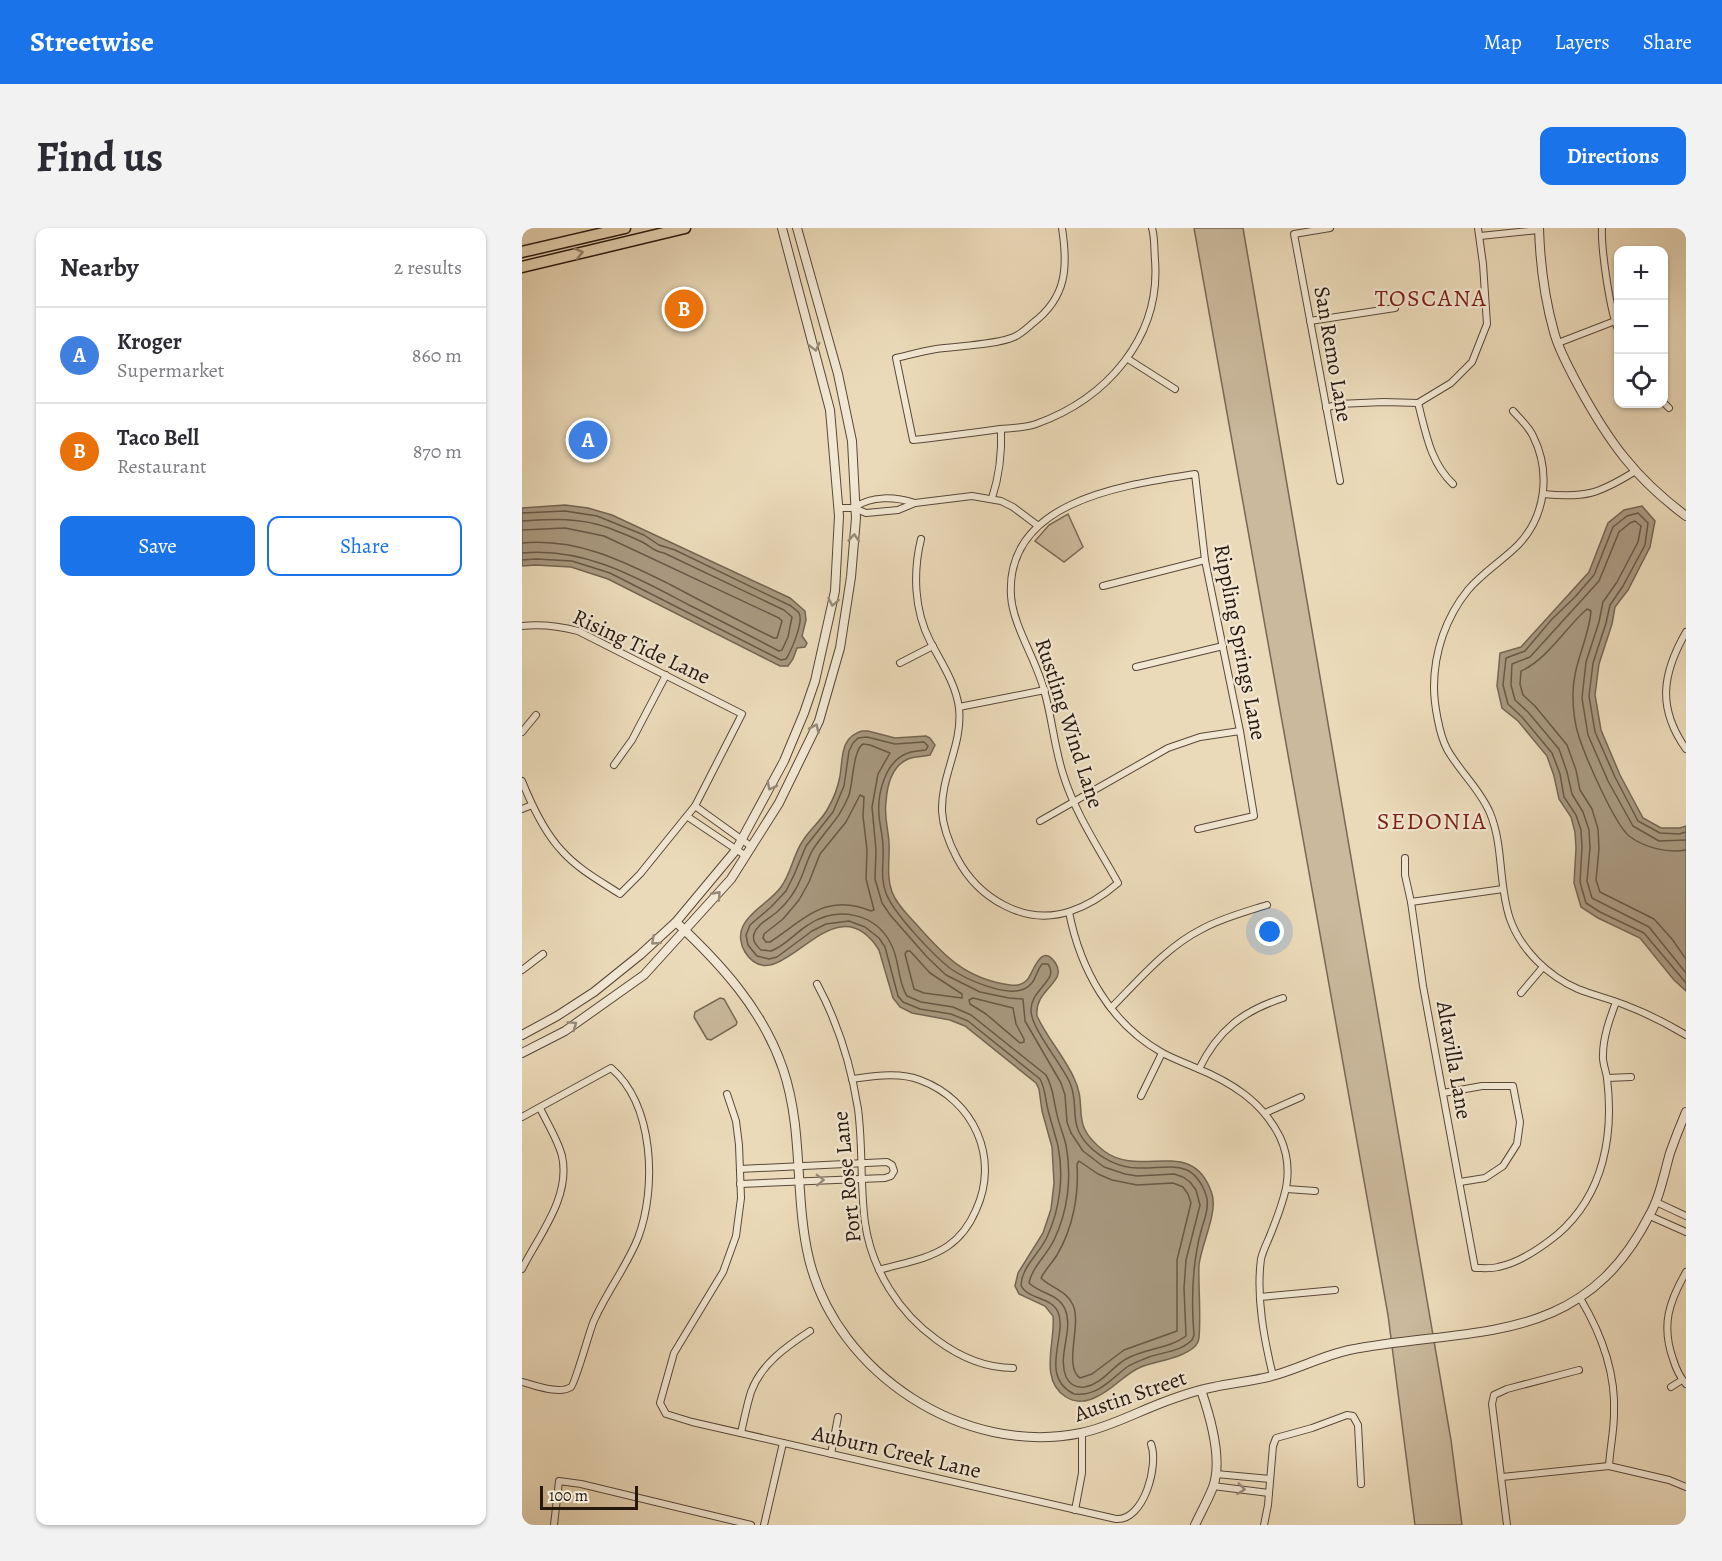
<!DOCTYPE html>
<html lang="en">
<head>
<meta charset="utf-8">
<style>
	:root { --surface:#fff; --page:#f2f2f3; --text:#2b2b33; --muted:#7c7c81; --line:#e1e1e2; --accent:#1a73e8 }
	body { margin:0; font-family:Alegreya,serif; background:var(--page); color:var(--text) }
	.controls { position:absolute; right:18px; top:18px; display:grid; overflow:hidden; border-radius:12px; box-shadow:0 2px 4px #0004 }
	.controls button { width:54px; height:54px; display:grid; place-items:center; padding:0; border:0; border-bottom:2px solid var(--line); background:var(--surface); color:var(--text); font:30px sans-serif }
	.scale { position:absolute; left:18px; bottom:15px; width:98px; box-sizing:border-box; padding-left:6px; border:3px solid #27180e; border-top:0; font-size:16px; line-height:21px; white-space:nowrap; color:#27180e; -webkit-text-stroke:4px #f2e7d2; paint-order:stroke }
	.you { position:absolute; left:748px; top:704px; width:21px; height:21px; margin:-15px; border:4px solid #fff; border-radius:50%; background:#1a73e8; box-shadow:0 0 0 9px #1a73e833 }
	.badge { display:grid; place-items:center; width:39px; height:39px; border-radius:50%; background:var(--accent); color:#fff; font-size:20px; font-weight:700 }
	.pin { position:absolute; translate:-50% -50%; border:3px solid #fff; box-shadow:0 2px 6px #0006 }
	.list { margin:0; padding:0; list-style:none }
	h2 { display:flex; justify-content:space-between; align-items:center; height:78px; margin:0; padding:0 24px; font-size:26px }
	h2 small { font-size:20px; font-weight:400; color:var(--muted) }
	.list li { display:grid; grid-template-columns:39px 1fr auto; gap:18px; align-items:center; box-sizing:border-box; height:96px; padding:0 24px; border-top:2px solid var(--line) }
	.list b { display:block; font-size:22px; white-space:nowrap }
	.list p { margin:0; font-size:20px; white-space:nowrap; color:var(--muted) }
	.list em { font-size:20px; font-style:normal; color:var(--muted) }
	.actions { display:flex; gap:12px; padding:18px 24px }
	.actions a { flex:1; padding:14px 0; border:2px solid var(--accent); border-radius:12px; text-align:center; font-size:21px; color:var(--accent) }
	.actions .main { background:var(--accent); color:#fff }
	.icon { flex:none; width:33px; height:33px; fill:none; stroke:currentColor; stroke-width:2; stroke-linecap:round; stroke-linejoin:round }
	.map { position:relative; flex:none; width:1164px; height:1297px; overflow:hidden; border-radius:12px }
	header { display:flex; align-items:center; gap:36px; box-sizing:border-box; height:84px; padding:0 30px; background:var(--accent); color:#fff }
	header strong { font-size:28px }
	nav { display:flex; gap:33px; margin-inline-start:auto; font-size:21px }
	.intro { display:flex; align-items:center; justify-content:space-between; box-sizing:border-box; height:144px; padding:0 36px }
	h1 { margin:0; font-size:42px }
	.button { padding:15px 27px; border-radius:12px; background:var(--accent); color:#fff; font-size:21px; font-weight:700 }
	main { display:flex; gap:36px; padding:0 36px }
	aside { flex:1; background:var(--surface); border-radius:12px; box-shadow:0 2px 4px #0004 }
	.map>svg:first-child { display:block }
	.green { fill:#cab99c; stroke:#786855; stroke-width:1.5 }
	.water { fill:#a8987f; stroke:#746552; stroke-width:1.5 }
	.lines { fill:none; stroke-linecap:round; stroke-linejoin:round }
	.shore { stroke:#685846; stroke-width:1.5 }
	.minor-casing { stroke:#584839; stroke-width:8 }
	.tertiary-casing { stroke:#584839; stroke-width:10 }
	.primary-casing { stroke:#27180e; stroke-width:13 }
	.minor { stroke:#f2e7d2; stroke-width:6 }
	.tertiary { stroke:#f2e7d2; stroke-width:8 }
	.primary { stroke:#ebdab9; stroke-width:10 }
	.oneway { stroke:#93836c }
	.oneway2 { stroke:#978a7a }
	.labels { text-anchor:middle; stroke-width:4.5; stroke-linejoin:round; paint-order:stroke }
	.street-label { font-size:22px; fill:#27180e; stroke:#f2e7d2 }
	.neighbourhood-label { font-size:24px; letter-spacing:1.5px; fill:#7a1f14; stroke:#f2e7d2 }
</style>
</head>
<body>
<header>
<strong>Streetwise</strong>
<nav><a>Map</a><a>Layers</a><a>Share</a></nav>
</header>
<div class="intro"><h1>Find us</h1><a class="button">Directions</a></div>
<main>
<aside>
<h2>Nearby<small>2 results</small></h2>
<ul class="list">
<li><span class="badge" style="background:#3f7fe0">A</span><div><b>Kroger</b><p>Supermarket</p></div><em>860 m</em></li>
<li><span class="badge" style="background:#e8710a">B</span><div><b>Taco Bell</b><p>Restaurant</p></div><em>870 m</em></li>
</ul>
<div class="actions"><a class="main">Save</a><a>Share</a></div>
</aside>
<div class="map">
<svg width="1164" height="1297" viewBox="0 0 1164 1297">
	<rect width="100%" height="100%" fill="#ebdab9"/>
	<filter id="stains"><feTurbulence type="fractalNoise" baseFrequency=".00333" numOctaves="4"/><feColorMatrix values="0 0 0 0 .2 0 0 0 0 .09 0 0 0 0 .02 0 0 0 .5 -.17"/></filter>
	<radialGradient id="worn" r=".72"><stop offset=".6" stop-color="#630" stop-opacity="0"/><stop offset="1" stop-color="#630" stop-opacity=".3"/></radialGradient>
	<!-- green -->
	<g class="green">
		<polygon points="672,0 721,0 929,1212 940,1297 893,1297 866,1087"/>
		<polygon points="546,286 561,319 542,334 513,313 527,297"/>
		<polygon points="198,770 202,771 215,794 214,797 189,812 185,811 172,789 173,784"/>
	</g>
	<!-- water -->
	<g class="water">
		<polygon points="43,277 66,280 90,287 268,370 283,383 284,392 280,408 285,415 283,419 275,420 271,431 266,438 258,438 86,351 49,339 13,337 0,338 0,280"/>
		<polygon points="1120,278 1133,293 1128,319 1106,362 1093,379 1090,396 1077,436 1073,467 1079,502 1098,547 1121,590 1139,600 1158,600 1164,598 1164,763 1152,752 1118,710 1076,690 1059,679 1052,655 1054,620 1053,604 1049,589 1037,571 1032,548 1025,528 996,493 980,480 975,458 978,425 999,419 1067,344 1086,295 1102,282"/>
		<path d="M340,503H346L373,510L404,508L408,510L413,517L408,527C401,529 393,528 386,531C370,538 365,558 364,574C362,587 366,601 367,614C368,631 364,648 370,664C375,677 386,687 395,697C422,728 444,751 488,757C494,758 500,757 505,752C511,746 519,712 534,736C545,755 512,761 515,788C525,810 542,828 552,850C567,881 546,895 582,923C619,951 671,907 690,966C696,985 679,1017 677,1037C676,1052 680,1106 676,1114C669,1129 634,1133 619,1139C602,1146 591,1162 574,1169C565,1174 553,1175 544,1169C516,1151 534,1113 531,1088L523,1078L497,1066L493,1058L496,1045L521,1005L529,981L532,955L530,919L520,883L517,861L514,855L443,798L428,792L390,785L378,779L371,770L357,722C310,648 257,778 223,724C218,716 217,706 221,698C228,683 249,673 259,659C269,645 271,628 280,614C287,602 298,594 305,582C311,572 316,559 318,548C321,530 318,509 340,503Z"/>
	</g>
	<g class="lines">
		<!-- shore -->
		<g class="shore">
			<path d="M0,285L43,283L75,288L122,307L137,317L153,322L269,378C271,380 275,382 277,385C282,394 269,423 264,431L259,432L88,345L50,333L14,331L0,332"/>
			<path d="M0,293C30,291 58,289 87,300C99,305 111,309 122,315C129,319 133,324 142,325L262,382L270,389L266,409L260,422L257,423C227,407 197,392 167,377C114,349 62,319 0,325"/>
			<path d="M0,302L43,300L82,308L257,390L260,393L255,410H252C217,393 183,375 149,357C101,333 56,310 0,315"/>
			<path d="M345,509L373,516L402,514L406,518L404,522C398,523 391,523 386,525C363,533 355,566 357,588C358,598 361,609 361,619C362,635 358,650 364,665C371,685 412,728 429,741C445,752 484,769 502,761C514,756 513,745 520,736H526C538,752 508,761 509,783C510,802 539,835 548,855C558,878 545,896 567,918C580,931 598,940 616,940C646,941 671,929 684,967C688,978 682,992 679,1003C670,1037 669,1071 672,1107L670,1112C658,1124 641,1124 627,1129C620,1132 611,1135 605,1139C588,1152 575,1169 552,1166C516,1148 546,1107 536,1084C529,1068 505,1072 499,1057C500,1038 518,1025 525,1009C538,981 542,948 536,918C533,906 529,894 526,882C523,871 524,862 518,851L446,793L429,786L398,781L381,774L376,768L363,719L357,710L343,699L327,693L304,696L290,703L255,729L247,731L235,728L226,717L224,707L228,697L249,679L264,663L272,647L284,618L311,584L322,558L327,523L331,515L336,510Z"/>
			<path d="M341,516L348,517L368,525L356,546L350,579L354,622L353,651L360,675L369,688L405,729L424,747L458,764L487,770L501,771L503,793L539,855L543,867L545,894L549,905L561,923L582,939L603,946L615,948L652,946L661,949L668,954L674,962L678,977L664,1032L662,1060L664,1108C647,1121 623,1120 604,1131C590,1139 580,1156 563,1159C555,1160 548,1157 544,1149C535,1127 552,1102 543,1081C536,1065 518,1066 507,1055C510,1039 525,1027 532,1012C546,983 550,949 544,917C541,905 536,894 534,882C531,869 531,859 524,847L449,787L431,779L399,774L385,768C375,753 378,732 369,716C353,684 314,678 286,697C273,705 263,718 249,723L239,722C234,717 230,713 232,706C235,696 248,690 255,684C265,675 274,663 279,650C284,639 286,627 294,617C307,598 318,590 327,567C331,555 331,522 341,516Z"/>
			<path d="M338,567L342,569L341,588L345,622L344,651L352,682L349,683C304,664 283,691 248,714H244L241,710L242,706L261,691L277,672L287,654L298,626L324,594Z"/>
			<polyline points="1164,604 1157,606 1138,605 1116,593 1093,549 1073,504 1067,468 1071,435 1084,395 1088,377 1101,358 1123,317 1126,295 1116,285 1105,288 1091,299 1072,347 1053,369 1030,391 1003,423 984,430 981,457 986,476 1000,489 1030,525 1038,546 1042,569 1054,587 1059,602 1060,619 1058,654 1064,675 1078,684 1122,705 1164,755"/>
			<polyline points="1164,612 1137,613 1111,598 1086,553 1066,507 1060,470 1064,434 1077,394 1081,374 1095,354 1116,314 1119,298 1113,293 1108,295 1097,304 1077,353 1008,429 990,436 989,457 993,472 1006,484 1037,521 1045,544 1050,566 1061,584 1067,602 1068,620 1065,653 1070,670 1127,699 1164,745"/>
			<path d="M1164,622C1145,625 1123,620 1107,608C1092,595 1064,530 1057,509C1053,497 1051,481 1051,468C1050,438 1067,411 1069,383L1065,381C1043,400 1026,431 999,443L998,456L1001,467L1013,478L1045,517L1054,542L1058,562L1070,581L1076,601L1077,621L1074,652L1078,664L1132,691L1150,711L1164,731"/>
			<polygon points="385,723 388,723 408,745 440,766 440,770 402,765 392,761 383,726"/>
			<polygon points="451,770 491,780 494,796 502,811 502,814 498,815 464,786 448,776 447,772"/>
			<path d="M557,933L576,946L590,952L615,957L651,955L661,959L666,966L669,975L655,1032V1103L602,1122L570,1146L558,1150C541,1139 560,1096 551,1077C544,1062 529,1060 519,1050C523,1042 530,1035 535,1027C551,1000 557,967 555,936Z"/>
		</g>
		<defs>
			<g id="minor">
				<path d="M540,0C546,39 545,69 511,95C505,100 499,106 492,109C473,117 436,118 414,121C401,123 387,127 374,130L391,212C420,209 449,205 478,201C489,200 503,200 514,196C584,171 639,110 633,32C632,21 633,10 630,0"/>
				<polyline points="808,0 772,6 818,253"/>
				<path d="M1080,0C1079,21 1088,83 1096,101"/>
				<polyline points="958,8 1017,2"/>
				<polyline points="788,93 873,80"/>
				<polyline points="1036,115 1093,93"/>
				<polyline points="606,131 653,161"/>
				<path d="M896,175C904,205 908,234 931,256"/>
				<polyline points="1142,175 1147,180"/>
				<polyline points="804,180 816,176 862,174 896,175 929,155 950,134 965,96 961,36 956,0"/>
				<path d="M991,183C998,191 1007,199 1011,208C1029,244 1024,288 996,317C980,333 960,345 946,362C924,389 912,424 912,459C912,475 917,506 925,521C937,543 958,561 968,585C982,619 976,656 988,691C999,722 1026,748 1056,761C1071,767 1088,771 1103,777C1124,785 1144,795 1164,807"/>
				<path d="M1021,266C1064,270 1076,266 1112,244"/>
				<path d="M470,270C478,246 480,226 479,201"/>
				<polyline points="317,280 332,280 344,285 355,284 376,282 393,275 450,268 479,273 491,279 515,297"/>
				<path d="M332,280C349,267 374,269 393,275"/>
				<path d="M399,311C391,344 392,382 408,413C419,434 434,456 437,480C441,516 419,547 420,583C421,600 427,615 435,630C456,670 503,699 549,683C567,677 582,667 596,655C576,619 553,585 541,546C532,518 530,489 522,462C514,431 491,398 489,368C483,272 603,257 673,246L683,332L718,503L732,588L676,601"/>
				<polyline points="581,358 683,332"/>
				<path d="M0,398C20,396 37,398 56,403L220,486L173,578L118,646L98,666C78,653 56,641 40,623C22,604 10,578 0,553"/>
				<path d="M1164,404C1140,446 1135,480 1164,521"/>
				<polyline points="378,435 411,418"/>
				<polyline points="614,439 701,418"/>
				<polyline points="437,479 523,462"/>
				<polyline points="0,504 14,487"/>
				<polyline points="92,537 110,512 144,447"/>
				<polyline points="173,578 230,619"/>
				<polyline points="0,581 10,577"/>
				<polyline points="166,589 224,628"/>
				<polyline points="518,593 646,520 678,509 718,503"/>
				<path d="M883,630V647L889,674L901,758L953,1040C960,1040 969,1041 976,1039C997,1035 1020,1019 1036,1006C1082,966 1092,907 1085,850C1084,842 1080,834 1081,827C1081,809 1088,790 1094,774"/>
				<polyline points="889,674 981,661"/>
				<path d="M547,684C558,741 588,795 639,824C649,830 661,834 672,839C709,854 740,873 758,909C774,944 762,972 749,1005C746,1013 741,1022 739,1031C734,1069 742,1111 751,1148"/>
				<polyline points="0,742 21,726"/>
				<path d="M295,756C316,795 329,837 336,881C341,919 338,957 343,995C350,1042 377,1085 415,1112C438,1129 463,1140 491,1140"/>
				<polyline points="999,765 1021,739"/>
				<path d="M589,780C616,753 644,719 680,701C700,690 723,684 745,677"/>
				<path d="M677,841C696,802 721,783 761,770"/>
				<polyline points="1085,850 1109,849"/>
				<path d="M330,851C353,848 377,844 398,852C452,872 478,930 454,982C448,996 439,1009 426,1018C405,1032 381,1035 357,1042"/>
				<polyline points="921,865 960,858 991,858 998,894 995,916 981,938 963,950 938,954"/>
				<path d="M205,866L214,893L217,917L219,970L214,1008L201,1044L152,1125L138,1175L144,1186L170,1194L594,1291C622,1293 637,1237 629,1216"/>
				<polyline points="619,868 640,825"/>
				<polyline points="743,885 779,869"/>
				<path d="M0,889L89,840C132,876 135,960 116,1010C104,1040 83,1066 71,1095C67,1105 53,1156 49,1159C37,1167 13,1157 0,1154"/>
				<polyline points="218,941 365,934 370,937 372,943 369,948 363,950 218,956"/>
				<polyline points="765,961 793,963"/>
				<polyline points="1134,974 1164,988"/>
				<polyline points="1128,988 1164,1004"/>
				<path d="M0,1041C17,1007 49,969 40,928C36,912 25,895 18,880"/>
				<path d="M1164,1044C1147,1074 1139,1097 1151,1131C1154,1141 1157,1148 1164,1156"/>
				<polyline points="738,1069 813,1062"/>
				<path d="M1058,1070C1079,1105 1094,1145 1092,1186C1092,1203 1088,1220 1087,1238"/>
				<polyline points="1149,1159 1160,1152"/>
				<path d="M219,1205C222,1191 225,1177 229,1164C239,1136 265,1118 288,1103"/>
				<polyline points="309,1226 316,1189"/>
				<polyline points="694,1246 748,1251"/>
				<polyline points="980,1249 1087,1238 1147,1252 1164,1259"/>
				<polyline points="691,1258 747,1265"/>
				<polyline points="553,1282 560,1245 560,1205"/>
				<polyline points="32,1297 37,1253 59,1256 229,1297"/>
				<polyline points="242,1297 261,1215"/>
				<polyline points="742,1297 746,1277 751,1218 754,1210 790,1200 825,1187 831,1188 836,1197 839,1256"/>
				<polyline points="985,1297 970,1176 972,1167 985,1161 1057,1142"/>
			</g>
			<g id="tertiary">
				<path d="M1017,0C1018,33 1023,72 1032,104C1037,123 1048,142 1057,159C1087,214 1113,250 1164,288"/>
				<path d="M154,694C199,736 241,782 261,841C282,903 272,968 287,1031C315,1146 443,1229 559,1205C588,1199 615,1184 642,1174C658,1168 675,1162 692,1159C711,1155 731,1153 750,1148C776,1141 800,1128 827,1122C950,1098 1059,1121 1127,988C1138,969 1142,946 1148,925C1153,911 1158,898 1164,884"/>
				<polyline points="0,807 35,788 72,764 118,727 154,694 214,622 262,533 282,485 293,453 313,363 317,288 308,182 260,0"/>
				<polyline points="0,825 43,803 122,747 209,651 257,575 297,493 318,420 329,349 334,290 330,213 316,146 275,0"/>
				<path d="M673,1297C679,1284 686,1272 691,1259C701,1232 688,1188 679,1162"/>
			</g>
			<g id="primary">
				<polyline points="0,24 103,0"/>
				<polyline points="0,39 163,0"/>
			</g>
		</defs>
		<!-- minor casing -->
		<use href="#minor" class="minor-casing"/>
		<!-- tertiary casing -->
		<use href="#tertiary" class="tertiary-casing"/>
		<!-- primary casing -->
		<use href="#primary" class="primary-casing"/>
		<!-- minor -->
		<use href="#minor" class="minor"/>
		<!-- tertiary -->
		<use href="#tertiary" class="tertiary"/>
		<!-- primary -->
		<use href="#primary" class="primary"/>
	</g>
	<!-- one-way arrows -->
	<defs><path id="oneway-chevron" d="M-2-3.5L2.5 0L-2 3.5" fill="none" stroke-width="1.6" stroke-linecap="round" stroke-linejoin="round" transform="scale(1.5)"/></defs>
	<use class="oneway" href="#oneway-chevron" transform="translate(57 25) rotate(-13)"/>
	<g class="oneway2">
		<use href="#oneway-chevron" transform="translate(293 119) rotate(76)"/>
		<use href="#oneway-chevron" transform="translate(332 310) rotate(-86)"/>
		<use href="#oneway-chevron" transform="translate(311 374) rotate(101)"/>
		<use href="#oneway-chevron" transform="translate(293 500) rotate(-66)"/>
		<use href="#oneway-chevron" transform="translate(249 558) rotate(118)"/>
		<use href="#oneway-chevron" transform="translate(195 667) rotate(-48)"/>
		<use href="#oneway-chevron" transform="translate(133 713) rotate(138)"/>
		<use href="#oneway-chevron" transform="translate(51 797) rotate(-35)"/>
		<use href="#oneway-chevron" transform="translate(298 952) rotate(-2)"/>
		<use href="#oneway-chevron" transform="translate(719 1261) rotate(7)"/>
	</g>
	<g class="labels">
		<!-- street labels -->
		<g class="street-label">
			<text transform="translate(812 126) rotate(80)" y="8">San Remo Lane</text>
			<text transform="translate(719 414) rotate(79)" y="8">Rippling Springs Lane</text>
			<text transform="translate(120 418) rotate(25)" y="8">Rising Tide Lane</text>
			<text transform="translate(548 495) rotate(72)" y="8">Rustling Wind Lane</text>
			<text transform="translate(933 832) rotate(80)" y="8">Altavilla Lane</text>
			<text transform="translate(324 949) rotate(-96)" y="8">Port Rose Lane</text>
			<text transform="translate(608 1167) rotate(-19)" y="8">Austin Street</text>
			<text transform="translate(375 1223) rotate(13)" y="8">Auburn Creek Lane</text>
		</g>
		<!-- neighbourhood labels -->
		<g class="neighbourhood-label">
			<text x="909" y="78">TOSCANA</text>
			<text x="910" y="601">SEDONIA</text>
		</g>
	</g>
	<rect width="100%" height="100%" filter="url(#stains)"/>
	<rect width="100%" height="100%" fill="url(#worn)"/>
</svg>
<div class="controls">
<button>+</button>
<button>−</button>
<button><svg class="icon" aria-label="locate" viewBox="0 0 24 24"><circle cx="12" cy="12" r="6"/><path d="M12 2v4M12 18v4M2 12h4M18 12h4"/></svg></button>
</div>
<div class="scale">100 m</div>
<div class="you"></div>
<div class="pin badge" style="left:66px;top:212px;background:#3f7fe0">A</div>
<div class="pin badge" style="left:162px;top:81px;background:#e8710a">B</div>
</div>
</main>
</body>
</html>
